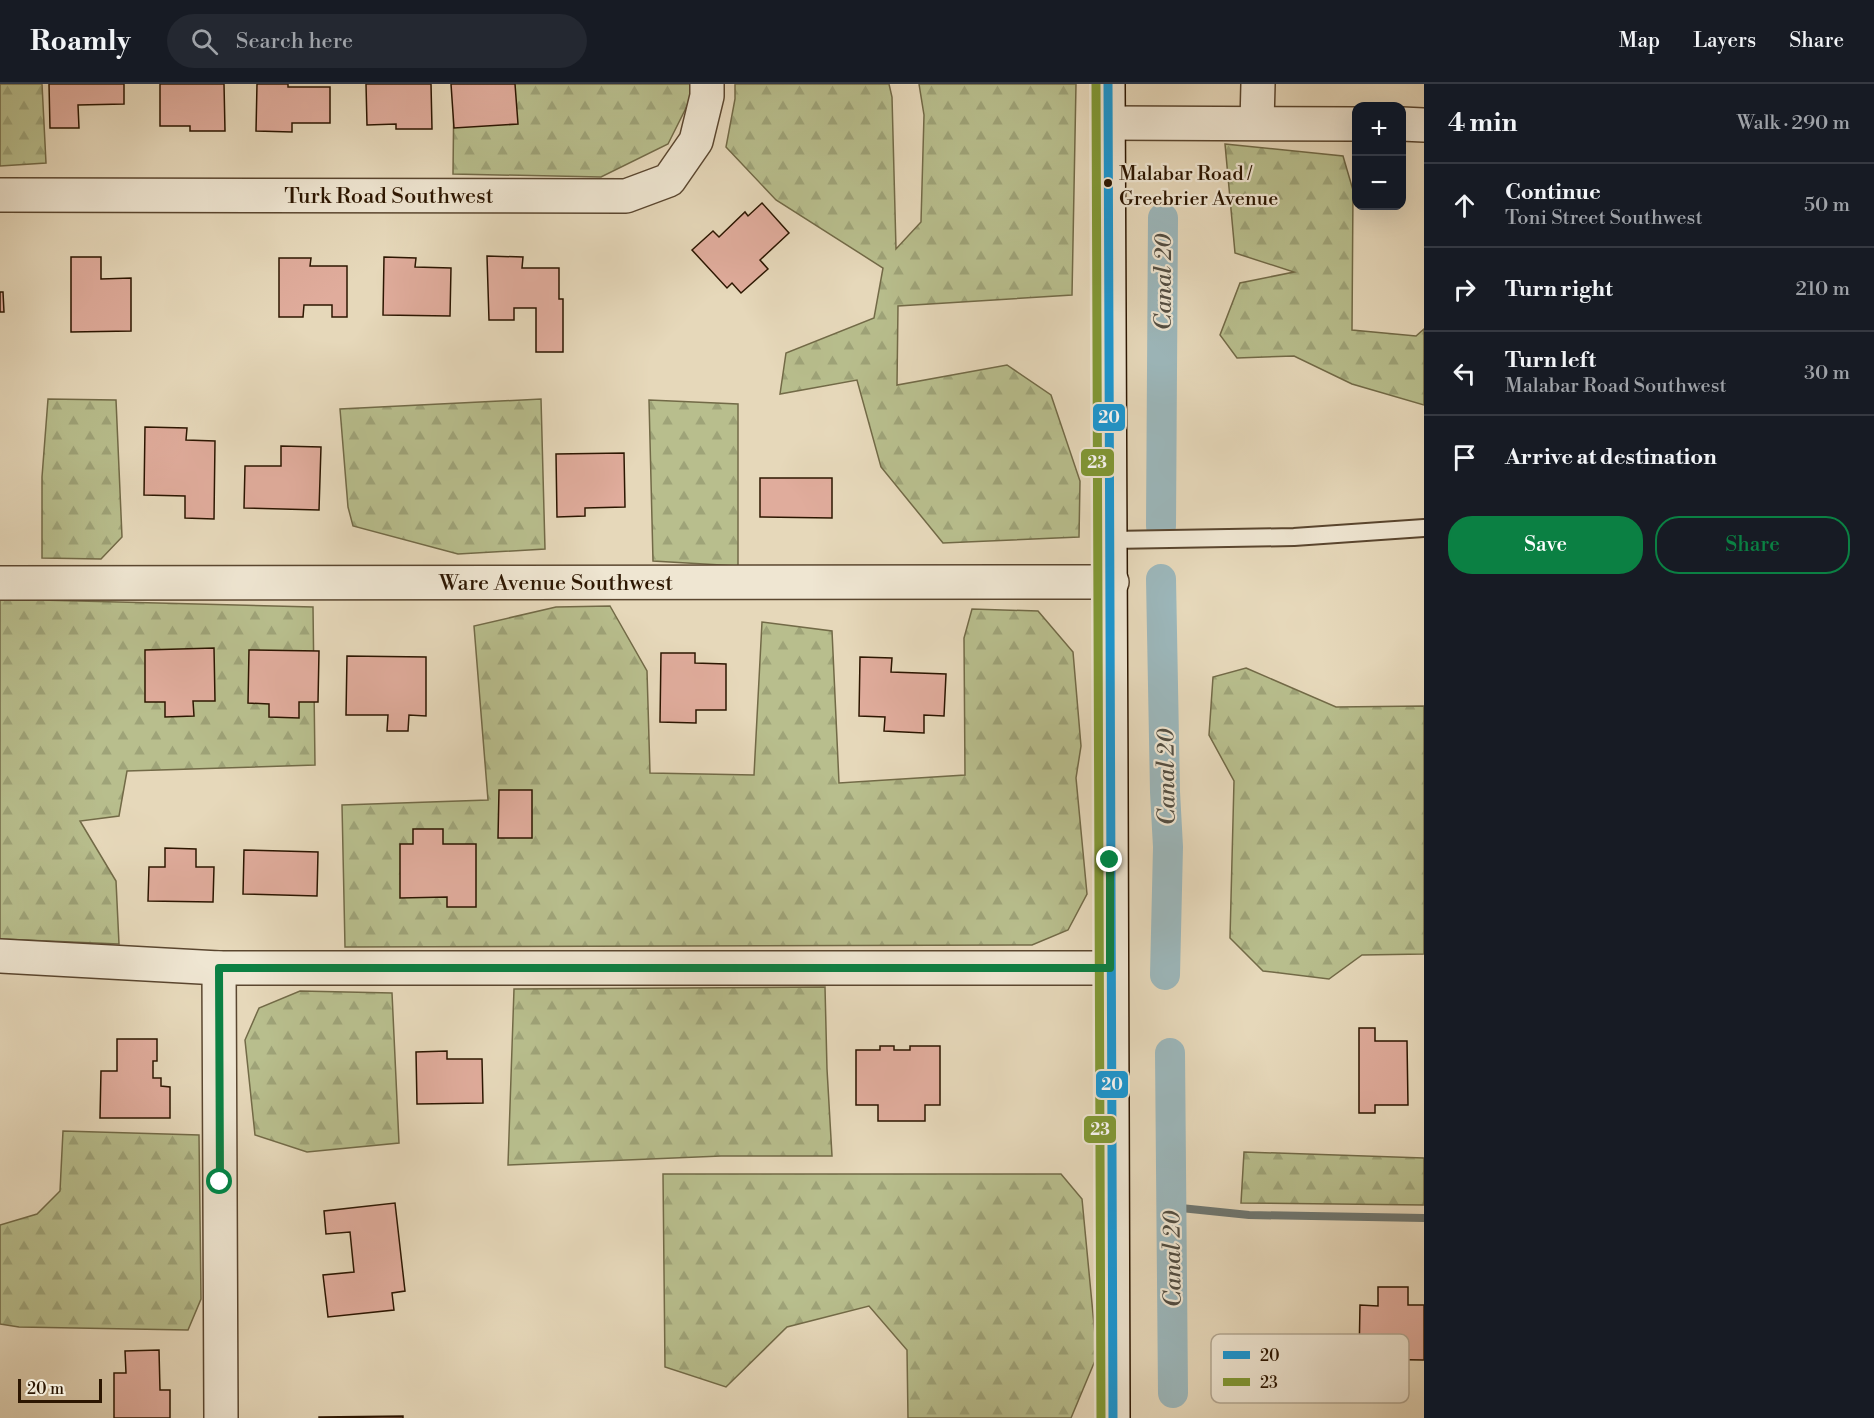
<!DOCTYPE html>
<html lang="en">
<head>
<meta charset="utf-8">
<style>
	:root { --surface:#171b24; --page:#242831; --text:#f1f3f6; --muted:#9ea1a6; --line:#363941; --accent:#0b8043 }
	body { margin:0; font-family:"Libre Bodoni",serif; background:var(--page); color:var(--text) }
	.controls { position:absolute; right:18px; top:18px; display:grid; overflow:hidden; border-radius:12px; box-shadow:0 6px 24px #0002 }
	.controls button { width:54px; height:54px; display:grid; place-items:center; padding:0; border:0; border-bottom:2px solid var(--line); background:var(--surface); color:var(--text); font:30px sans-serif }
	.scale { position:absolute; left:18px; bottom:15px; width:84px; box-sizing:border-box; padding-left:6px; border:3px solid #2c1601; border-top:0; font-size:16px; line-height:21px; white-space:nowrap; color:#2c1601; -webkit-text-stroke:4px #efe6d2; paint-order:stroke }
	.stop { position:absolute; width:18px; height:18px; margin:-14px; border:4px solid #0b8043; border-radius:50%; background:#fff }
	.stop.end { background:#0b8043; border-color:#fff; box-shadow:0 2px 6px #0008 }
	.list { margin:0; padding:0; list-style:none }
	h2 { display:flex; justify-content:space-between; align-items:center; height:78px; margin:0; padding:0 24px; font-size:26px }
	h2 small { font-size:20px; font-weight:400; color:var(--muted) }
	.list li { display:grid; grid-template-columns:39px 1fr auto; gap:18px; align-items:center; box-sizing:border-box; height:84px; padding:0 24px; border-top:2px solid var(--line) }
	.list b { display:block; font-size:22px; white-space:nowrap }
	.list p { margin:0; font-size:20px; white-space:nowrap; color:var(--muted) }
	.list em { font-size:20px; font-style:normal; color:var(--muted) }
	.actions { display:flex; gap:12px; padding:18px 24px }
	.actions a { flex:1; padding:14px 0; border:2px solid var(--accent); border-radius:24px; text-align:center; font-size:21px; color:var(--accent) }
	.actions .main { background:var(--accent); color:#fff }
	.icon { flex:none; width:33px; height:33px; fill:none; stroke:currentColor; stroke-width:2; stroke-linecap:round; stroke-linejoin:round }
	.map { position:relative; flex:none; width:1424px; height:1334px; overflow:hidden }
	header { display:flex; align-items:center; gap:36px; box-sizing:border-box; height:84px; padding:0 30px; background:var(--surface); border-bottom:2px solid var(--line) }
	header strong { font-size:28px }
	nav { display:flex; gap:33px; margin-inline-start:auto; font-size:21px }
	.search { width:420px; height:54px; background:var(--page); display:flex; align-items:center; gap:15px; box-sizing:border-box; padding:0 21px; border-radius:33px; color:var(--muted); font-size:22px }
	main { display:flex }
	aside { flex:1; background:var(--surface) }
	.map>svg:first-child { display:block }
	.forest { fill:url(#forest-firs); stroke:#726a47; stroke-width:1.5 }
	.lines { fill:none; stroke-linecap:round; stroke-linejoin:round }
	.stream { stroke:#6f7771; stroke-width:8 }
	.canal { stroke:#9cb7bb; stroke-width:30 }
	.building { fill:#e0ac9c; stroke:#2c1601; stroke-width:1.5 }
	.lane-casing { stroke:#5a462f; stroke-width:20 }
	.street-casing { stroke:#5a462f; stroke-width:36 }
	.secondary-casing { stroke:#2c1601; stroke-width:36 }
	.lane { stroke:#efe6d2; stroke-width:16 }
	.street { stroke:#efe6d2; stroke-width:33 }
	.secondary { stroke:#efe6d2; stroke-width:33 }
	.bus-1-casing { stroke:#efe6d2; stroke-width:14 }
	.bus-2-casing { stroke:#efe6d2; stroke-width:14 }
	.bus-1 { stroke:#1998d5; stroke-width:9 }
	.bus-2 { stroke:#819935; stroke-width:9 }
	.route { stroke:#0b8043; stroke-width:8 }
	.bus-dot { fill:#2c1601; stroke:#efe6d2; stroke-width:2 }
	.labels { text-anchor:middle; stroke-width:4.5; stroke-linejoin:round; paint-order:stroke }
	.bus-label { font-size:20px; fill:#2c1601; stroke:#efe6d2; text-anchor:start }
	.street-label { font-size:22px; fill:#2c1601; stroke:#efe6d2 }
	.water-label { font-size:24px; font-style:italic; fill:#534e42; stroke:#efe6d2 }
	.key { fill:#efe6d2; stroke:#b4a893; stroke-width:1.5 }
	.key-label { font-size:16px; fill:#2c1601 }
	.line-badge { stroke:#efe6d2; stroke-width:2 }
	.badge-label { font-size:16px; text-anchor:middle; font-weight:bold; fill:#fff }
</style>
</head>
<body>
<header>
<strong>Roamly</strong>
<div class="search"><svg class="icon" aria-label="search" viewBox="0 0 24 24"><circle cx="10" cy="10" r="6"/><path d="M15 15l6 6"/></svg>Search here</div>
<nav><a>Map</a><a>Layers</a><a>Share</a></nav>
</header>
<main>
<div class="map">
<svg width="1424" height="1334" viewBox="0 0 1424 1334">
	<defs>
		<pattern id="forest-firs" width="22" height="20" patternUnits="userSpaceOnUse" patternTransform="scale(1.5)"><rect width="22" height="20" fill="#b8be8d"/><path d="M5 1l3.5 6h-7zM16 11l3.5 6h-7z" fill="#9ea378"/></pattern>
	</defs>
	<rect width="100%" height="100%" fill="#e6d8ba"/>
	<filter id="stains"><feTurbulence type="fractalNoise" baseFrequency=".00333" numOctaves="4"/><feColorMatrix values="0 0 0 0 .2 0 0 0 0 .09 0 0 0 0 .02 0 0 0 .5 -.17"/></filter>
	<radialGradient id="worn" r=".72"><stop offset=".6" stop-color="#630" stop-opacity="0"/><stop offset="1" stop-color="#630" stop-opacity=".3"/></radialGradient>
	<!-- forest -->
	<g class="forest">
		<polygon points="0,0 42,0 46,79 0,82"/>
		<polygon points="454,0 697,0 697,2 668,60 601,93 453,90"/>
		<polygon points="735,0 889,0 892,13 896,165 921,138 924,31 919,0 1076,0 1072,211 898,222 897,301 1007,281 1051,311 1080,397 1079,453 943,459 881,383 857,296 780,310 786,269 874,234 883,184 776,116 726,63 735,15"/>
		<polygon points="1225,60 1343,72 1353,106 1352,246 1416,252 1424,245 1424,321 1352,300 1294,272 1237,274 1220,251 1240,199 1294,188 1235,169"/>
		<polygon points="48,315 116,316 122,453 101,475 42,474 42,393"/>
		<polygon points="541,315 545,465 458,470 353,442 348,423 340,325"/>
		<polygon points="649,316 738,320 738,482 653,477"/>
		<polygon points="0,515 313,523 315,681 127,687 119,732 80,737 116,797 119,860 0,855"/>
		<polygon points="610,522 647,587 650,689 754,691 762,538 832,547 839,699 965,691 964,554 972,525 1038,527 1073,568 1081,662 1076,694 1087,810 1068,846 1032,861 345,863 342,721 488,716 474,542 556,523"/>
		<polygon points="1246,584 1336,623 1424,622 1424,870 1362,871 1329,895 1263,887 1230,854 1234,697 1209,651 1213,593"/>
		<polygon points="825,903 827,985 832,1072 721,1072 508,1081 514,905"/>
		<polygon points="300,907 392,909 399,1059 307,1068 255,1051 245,956 259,924"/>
		<polygon points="63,1047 199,1051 201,1215 188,1246 19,1243 0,1240 0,1141 37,1130 60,1107"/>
		<polygon points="1244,1068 1424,1074 1424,1121 1241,1119"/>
		<polygon points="663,1090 1061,1090 1082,1115 1097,1272 1071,1334 908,1334 907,1266 869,1222 787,1243 726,1303 665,1283"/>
	</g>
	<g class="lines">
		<!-- stream -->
		<polyline class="stream" points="1171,1123 1249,1131 1424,1134"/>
		<!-- canal -->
		<g class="canal">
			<polyline points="1161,442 1163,134"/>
			<polyline points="1161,495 1165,708 1168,763 1165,891"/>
			<polyline points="1170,969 1173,1309"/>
		</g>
	</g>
	<!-- building -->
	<g class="building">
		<polygon points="49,0 124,0 124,20 78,21 79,44 50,44"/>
		<polygon points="160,0 224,0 225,47 190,47 190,42 160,42"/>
		<polygon points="257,0 288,0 288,3 330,3 330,39 292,39 292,48 256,47"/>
		<polygon points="366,0 431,0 432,45 396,45 396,40 367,41"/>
		<polygon points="451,0 515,0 518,40 454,44"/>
		<polygon points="762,119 789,149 760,176 768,185 741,209 732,199 727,204 692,166 713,147 719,153 745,128 748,132"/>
		<polygon points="487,172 523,173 522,184 559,184 559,215 563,215 563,268 536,268 536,224 514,224 514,236 489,236"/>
		<polygon points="71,173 101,173 101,195 131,194 131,247 71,248"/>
		<polygon points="384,173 416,174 415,183 451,184 450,232 383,231"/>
		<polygon points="279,174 311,174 310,182 347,182 347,233 332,233 332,221 304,221 303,233 279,233"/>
		<polygon points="0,208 3,208 4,228 0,228"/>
		<polygon points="145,343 187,344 186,356 215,357 214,435 185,434 185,412 144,411"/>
		<polygon points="281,362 321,363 319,426 244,424 245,382 281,382"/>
		<polygon points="624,369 625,423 585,424 585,432 557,433 556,370"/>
		<polygon points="760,394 832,394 832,434 760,433"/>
		<polygon points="214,564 215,617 193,617 194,632 165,633 165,618 145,618 145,566"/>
		<polygon points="249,566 319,567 318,618 299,618 299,634 269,633 269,620 248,619"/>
		<polygon points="661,569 695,569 695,579 726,580 726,626 696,626 696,639 660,638"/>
		<polygon points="347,572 426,573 426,632 409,631 408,647 387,647 388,631 346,631"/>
		<polygon points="860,573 892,574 891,588 946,590 944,632 924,631 924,649 884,647 885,633 859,632"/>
		<polygon points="499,706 532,706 532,754 498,754"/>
		<polygon points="413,745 443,745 443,760 476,760 476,823 447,823 447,813 400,814 400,760 413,760"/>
		<polygon points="165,764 196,765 196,783 214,783 213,818 148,817 149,783 165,783"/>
		<polygon points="244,766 318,768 317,812 243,810"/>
		<polygon points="1359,944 1375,944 1375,957 1407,957 1408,1021 1375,1021 1375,1029 1359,1029"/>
		<polygon points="117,955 157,955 157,977 153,977 153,994 161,994 161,1002 170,1003 170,1034 100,1034 101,987 117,987"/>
		<polygon points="880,962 894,962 894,966 910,966 910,962 940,962 940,1021 925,1021 925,1037 878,1037 878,1021 856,1021 856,966 880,966"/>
		<polygon points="447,967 447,975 482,975 483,1019 417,1020 416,968"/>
		<polygon points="395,1119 405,1207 392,1209 394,1226 328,1233 323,1191 354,1188 350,1148 326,1150 324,1127"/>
		<polygon points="1378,1203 1408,1203 1408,1221 1424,1221 1424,1276 1359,1275 1360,1221 1378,1222"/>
		<polygon points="159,1266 160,1306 170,1306 170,1334 114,1334 114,1289 126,1289 125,1267"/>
		<polygon points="403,1332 403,1334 319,1334 319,1333"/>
	</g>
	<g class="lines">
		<defs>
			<polyline id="lane" points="1111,456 1294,453 1424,444"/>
			<g id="street">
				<polyline points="1108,39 1356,40"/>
				<polyline points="1257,39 1258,0"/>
				<polyline points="1402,40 1424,41"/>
				<polyline points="0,111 626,112 669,96 696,57 707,12 707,0"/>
				<polyline points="0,499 1112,498"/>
				<polyline points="0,872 219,884 1110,884"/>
				<polyline points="219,884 221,1334"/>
			</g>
			<path id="secondary" d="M1108,0C1112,445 1110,889 1113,1334"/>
		</defs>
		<!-- lane casing -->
		<use href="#lane" class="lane-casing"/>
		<!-- street casing -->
		<use href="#street" class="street-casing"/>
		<!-- secondary casing -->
		<use href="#secondary" class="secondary-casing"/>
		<!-- lane -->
		<use href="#lane" class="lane"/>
		<!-- street -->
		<use href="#street" class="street"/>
		<!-- secondary -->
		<use href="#secondary" class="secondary"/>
		<defs>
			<polyline id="bus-1" points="1108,0 1113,1334"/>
			<polyline id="bus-2" points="1096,0 1101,1334"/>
		</defs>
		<!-- bus-1 casing -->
		<use href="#bus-1" class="bus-1-casing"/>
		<!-- bus-2 casing -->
		<use href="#bus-2" class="bus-2-casing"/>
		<!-- bus-1 -->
		<use href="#bus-1" class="bus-1"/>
		<!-- bus-2 -->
		<use href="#bus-2" class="bus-2"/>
	</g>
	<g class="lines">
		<!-- route -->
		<polyline class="route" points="220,1098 219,884 1110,884 1110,776"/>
	</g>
	<!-- markers -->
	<circle class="bus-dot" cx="1108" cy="99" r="5"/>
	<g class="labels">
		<!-- bus labels -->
		<g class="bus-label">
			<text x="1119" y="96">Malabar Road /<tspan x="1119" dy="25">Greebrier Avenue</tspan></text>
		</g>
		<!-- street labels -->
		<g class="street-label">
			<text x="389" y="119">Turk Road Southwest</text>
			<text x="556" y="506">Ware Avenue Southwest</text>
		</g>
		<!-- water labels -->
		<g class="water-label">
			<text transform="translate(1163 198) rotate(-90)" y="8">Canal 20</text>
			<text transform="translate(1166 693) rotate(-91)" y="8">Canal 20</text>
			<text transform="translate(1172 1175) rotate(-91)" y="8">Canal 20</text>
		</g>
	</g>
	<!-- legend -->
	<rect x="1211" y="1250" width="198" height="69" rx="9" class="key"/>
	<rect x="1223" y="1267" width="27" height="8" fill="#1998d5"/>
	<rect x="1223" y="1294" width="27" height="8" fill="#819935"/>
	<g class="key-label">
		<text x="1260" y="1277">20</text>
		<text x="1260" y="1304">23</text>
	</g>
	<g class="line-badge">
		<rect x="1092" y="319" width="34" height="29" rx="6" fill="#1998d5"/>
		<rect x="1080" y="364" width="35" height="29" rx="6" fill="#819935"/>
		<rect x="1095" y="986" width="34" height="29" rx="6" fill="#1998d5"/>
		<rect x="1083" y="1031" width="34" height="29" rx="6" fill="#819935"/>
	</g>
	<g class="badge-label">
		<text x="1109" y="339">20</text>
		<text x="1097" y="384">23</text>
		<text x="1112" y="1006">20</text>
		<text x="1100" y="1051">23</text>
	</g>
	<rect width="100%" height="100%" filter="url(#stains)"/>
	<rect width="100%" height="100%" fill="url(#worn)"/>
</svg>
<div class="controls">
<button>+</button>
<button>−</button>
</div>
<div class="scale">20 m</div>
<div class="stop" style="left:220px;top:1098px"></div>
<div class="stop end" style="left:1110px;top:776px"></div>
</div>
<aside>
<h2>4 min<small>Walk · 290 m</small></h2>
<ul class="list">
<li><svg class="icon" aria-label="ahead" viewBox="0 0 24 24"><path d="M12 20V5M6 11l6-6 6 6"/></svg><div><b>Continue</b><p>Toni Street Southwest</p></div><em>50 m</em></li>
<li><svg class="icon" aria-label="right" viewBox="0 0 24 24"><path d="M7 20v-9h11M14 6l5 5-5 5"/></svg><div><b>Turn right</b></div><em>210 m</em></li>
<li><svg class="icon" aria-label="left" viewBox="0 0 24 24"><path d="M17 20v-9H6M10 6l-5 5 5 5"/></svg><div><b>Turn left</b><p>Malabar Road Southwest</p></div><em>30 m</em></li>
<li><svg class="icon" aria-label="arrive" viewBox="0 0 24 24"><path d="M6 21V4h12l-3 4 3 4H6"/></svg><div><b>Arrive at destination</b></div></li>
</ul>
<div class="actions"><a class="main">Save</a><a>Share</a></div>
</aside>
</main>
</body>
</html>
